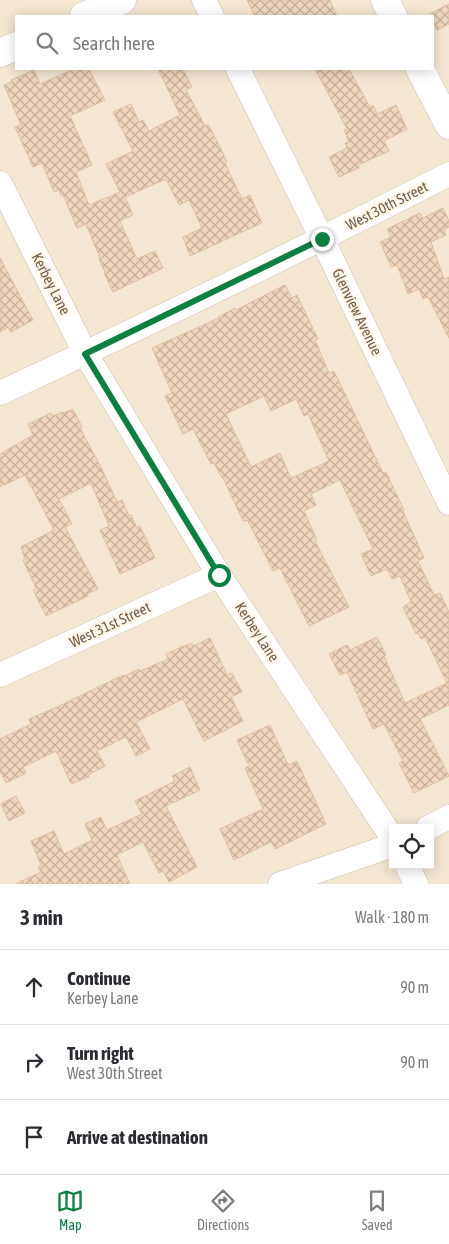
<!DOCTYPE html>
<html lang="en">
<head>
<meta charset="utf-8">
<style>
	:root { --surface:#fff; --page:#f2f2f3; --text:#2b2b33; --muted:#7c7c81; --line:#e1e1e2; --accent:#0b8043 }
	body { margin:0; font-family:"Asap Condensed",sans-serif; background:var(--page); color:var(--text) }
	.controls { position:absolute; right:15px; bottom:15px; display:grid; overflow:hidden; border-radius:0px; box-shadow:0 2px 12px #0003 }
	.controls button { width:45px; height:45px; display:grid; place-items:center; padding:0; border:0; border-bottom:1px solid var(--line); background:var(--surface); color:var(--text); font:25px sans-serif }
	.stop { position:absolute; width:15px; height:15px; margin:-11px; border:4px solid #0b8043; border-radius:50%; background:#fff }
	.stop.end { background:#0b8043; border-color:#fff; box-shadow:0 1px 5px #0008 }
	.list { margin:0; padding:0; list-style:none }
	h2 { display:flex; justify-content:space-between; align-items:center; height:65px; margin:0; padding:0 20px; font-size:21px }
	h2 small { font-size:16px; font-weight:400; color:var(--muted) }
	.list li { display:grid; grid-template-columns:32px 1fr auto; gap:15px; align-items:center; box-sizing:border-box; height:75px; padding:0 20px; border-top:1px solid var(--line) }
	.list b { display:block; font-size:19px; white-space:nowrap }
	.list p { margin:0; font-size:16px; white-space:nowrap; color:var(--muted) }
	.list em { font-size:16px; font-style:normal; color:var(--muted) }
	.icon { flex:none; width:28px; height:28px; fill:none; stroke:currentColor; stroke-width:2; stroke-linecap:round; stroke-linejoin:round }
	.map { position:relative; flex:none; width:449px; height:884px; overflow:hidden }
	.search { position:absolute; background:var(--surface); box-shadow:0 2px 12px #0003; left:15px; right:15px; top:15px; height:55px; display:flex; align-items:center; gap:12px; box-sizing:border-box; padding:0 18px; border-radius:0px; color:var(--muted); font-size:19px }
	.sheet { height:290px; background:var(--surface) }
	nav { display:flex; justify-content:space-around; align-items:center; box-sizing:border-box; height:70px; border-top:1px solid var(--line); background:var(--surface); font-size:14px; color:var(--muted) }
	nav a { display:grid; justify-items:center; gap:2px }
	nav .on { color:var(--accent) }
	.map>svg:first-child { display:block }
	.residential { fill:#f3e7d2; fill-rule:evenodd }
	.building { fill:url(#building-cross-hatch); stroke:#e2be9d; fill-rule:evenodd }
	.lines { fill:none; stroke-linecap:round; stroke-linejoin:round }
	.minor-casing { stroke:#cdbdab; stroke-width:25 }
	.tertiary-casing { stroke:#cdbdab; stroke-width:29 }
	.minor { stroke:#fff; stroke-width:24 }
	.tertiary { stroke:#fff; stroke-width:28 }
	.route { stroke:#0b8043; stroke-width:6 }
	.labels { text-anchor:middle; stroke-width:5; stroke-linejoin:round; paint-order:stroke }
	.street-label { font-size:15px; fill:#735d4a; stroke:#fef8ea }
</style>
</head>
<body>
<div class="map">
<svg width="449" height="884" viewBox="0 0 449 884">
	<defs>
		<pattern id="building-cross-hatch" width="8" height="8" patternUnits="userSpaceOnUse" patternTransform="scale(1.25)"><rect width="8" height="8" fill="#f0d6bc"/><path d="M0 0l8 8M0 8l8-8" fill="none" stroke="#c7b19b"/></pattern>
	</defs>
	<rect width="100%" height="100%" fill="#fbf4e4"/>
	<!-- residential -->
	<path class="residential" d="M0,0H449V884H0ZM16,16H433V69H16ZM393,828H430V865H393Z"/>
	<!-- building -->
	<g class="building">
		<polygon points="247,0 330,0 337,16 255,16"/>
		<polygon points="449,4 449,24 437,30 433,21 433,16 430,16 429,14"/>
		<polygon points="74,69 89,69 105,100 70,116 92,165 76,172 89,205 120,192 106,164 133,151 113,112 131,104 139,122 143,120 149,131 180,115 158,69 183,69 192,87 186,90 205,126 208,124 220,147 227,162 225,163 242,199 250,195 262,223 190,256 183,237 202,228 189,200 179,205 166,179 125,197 133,215 120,221 137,259 155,251 163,268 113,292 104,273 105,272 99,259 100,258 86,224 77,228 63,195 61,196 59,190 54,192 42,163 33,167 15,127 21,125 4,85 12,82 11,80 34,70 40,84"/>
		<polygon points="315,69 349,69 370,107 373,105 377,114 396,105 407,129 384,141 389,151 358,165 359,168 339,177 329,157 347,148 345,143 349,142 344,130 347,129"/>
		<polygon points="443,208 449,221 449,227 444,230 446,235 431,242 444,279 449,277 449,338 428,297 423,299 419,289 408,294 397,265 391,267 380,242 391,237 387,229 420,213 423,218"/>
		<polygon points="0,258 33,320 11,332 8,327 0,332"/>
		<path d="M285,285L292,298L297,295L318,339L315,340L329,373L334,371L383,473L386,472L404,510L403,511L424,558L418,561L434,595L440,593L449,612V705L420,719L449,776L414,793L399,763L403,761L384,724L373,729L347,672L340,675L329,654L347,645L350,650L377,637L386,655L384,656L405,703L447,683L425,637L421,639L418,633L416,634L403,607L411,602L400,576L392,579L387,569L371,576L361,554L373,549L340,480L311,494L316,505L304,511L317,540L315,541L349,607L309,626L280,568L273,571L250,525L247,520L243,521L223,478H222L214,463L211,464L193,429L183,434L165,396L172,393L152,348L219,318L218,317L235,308L236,310ZM264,396L271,411L296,399L304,416L308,414L329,461L291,478L280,453L251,467L226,414Z"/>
		<polygon points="73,409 82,427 80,428 101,467 117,502 122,500 129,516 131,515 137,528 140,526 155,558 120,574 100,530 109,526 91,483 59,499 72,524 65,527 98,589 87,594 88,596 46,616 33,590 36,588 23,560 25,559 21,547 54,530 25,475 0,487 0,454 33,435 28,424 51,413 53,416 62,412 63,413"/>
		<polygon points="210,638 227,675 232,673 242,692 231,697 243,721 204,741 183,699 136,722 150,749 136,756 126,737 97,751 105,766 88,775 89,777 71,784 56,751 23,767 26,773 6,783 0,771 0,739 31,724 29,719 55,708 123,675 124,676 139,669 140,671 168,659 166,654 181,647 192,643 193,646"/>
		<polygon points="270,725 288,765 297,761 326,824 275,849 271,842 234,860 220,829 263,809 245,768 249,766 237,740"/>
		<polygon points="190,767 200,790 166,806 197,867 169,882 163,871 159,873 143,842 117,855 130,884 15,884 41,872 38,867 41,865 31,841 54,831 64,854 92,840 85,824 101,817 107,830 142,814 135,801 175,781 172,776"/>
		<polygon points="16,796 25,813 9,821 1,804"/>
	</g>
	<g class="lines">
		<defs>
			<g id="minor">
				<polyline points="204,0 212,16"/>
				<polyline points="238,69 322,239 449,503"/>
				<polyline points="0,183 85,353 219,575 393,839"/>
				<path d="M0,393C151,323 301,250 449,174"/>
				<polyline points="0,675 219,575"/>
				<polyline points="428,828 449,817"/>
				<polyline points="407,865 416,884"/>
				<polyline points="280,884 393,845"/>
			</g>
			<g id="tertiary">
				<polyline points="385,0 393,16"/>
				<polyline points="84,16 122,0"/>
				<polyline points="0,53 16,46"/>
				<polyline points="420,69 449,125"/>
			</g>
		</defs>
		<!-- minor casing -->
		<use href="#minor" class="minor-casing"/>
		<!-- tertiary casing -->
		<use href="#tertiary" class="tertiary-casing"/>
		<!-- minor -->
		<use href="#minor" class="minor"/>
		<!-- tertiary -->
		<use href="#tertiary" class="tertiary"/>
	</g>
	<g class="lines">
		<!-- route -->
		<polyline class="route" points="219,575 85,354 322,239"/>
	</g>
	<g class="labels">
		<!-- street labels -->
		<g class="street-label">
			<text transform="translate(387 206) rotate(-27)" y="5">West 30th Street</text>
			<text transform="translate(51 284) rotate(63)" y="5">Kerbey Lane</text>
			<text transform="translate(357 312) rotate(64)" y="5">Glenview Avenue</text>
			<text transform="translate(110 625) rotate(-25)" y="5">West 31st Street</text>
			<text transform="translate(257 632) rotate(57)" y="5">Kerbey Lane</text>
		</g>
	</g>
</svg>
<div class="controls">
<button><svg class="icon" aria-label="locate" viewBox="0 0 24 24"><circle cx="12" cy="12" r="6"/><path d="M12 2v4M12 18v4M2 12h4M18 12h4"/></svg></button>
</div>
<div class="stop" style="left:219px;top:575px"></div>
<div class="stop end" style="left:322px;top:239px"></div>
<div class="search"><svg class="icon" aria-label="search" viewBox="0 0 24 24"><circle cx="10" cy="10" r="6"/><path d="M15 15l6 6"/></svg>Search here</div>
</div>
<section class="sheet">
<h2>3 min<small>Walk · 180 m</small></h2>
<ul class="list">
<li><svg class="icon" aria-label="ahead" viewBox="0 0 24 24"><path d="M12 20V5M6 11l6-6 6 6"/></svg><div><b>Continue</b><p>Kerbey Lane</p></div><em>90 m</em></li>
<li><svg class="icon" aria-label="right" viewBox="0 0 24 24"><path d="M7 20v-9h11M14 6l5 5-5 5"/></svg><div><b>Turn right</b><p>West 30th Street</p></div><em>90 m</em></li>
<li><svg class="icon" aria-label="arrive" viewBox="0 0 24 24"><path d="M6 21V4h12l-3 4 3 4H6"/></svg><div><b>Arrive at destination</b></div></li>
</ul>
</section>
<nav>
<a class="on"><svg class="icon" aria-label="map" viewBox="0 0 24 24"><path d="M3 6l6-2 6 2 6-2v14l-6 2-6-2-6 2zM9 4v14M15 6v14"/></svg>Map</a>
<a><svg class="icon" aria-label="directions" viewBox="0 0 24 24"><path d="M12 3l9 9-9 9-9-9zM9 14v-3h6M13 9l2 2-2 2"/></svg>Directions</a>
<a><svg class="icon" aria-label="saved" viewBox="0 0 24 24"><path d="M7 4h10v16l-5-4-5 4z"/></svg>Saved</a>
</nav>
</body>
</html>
